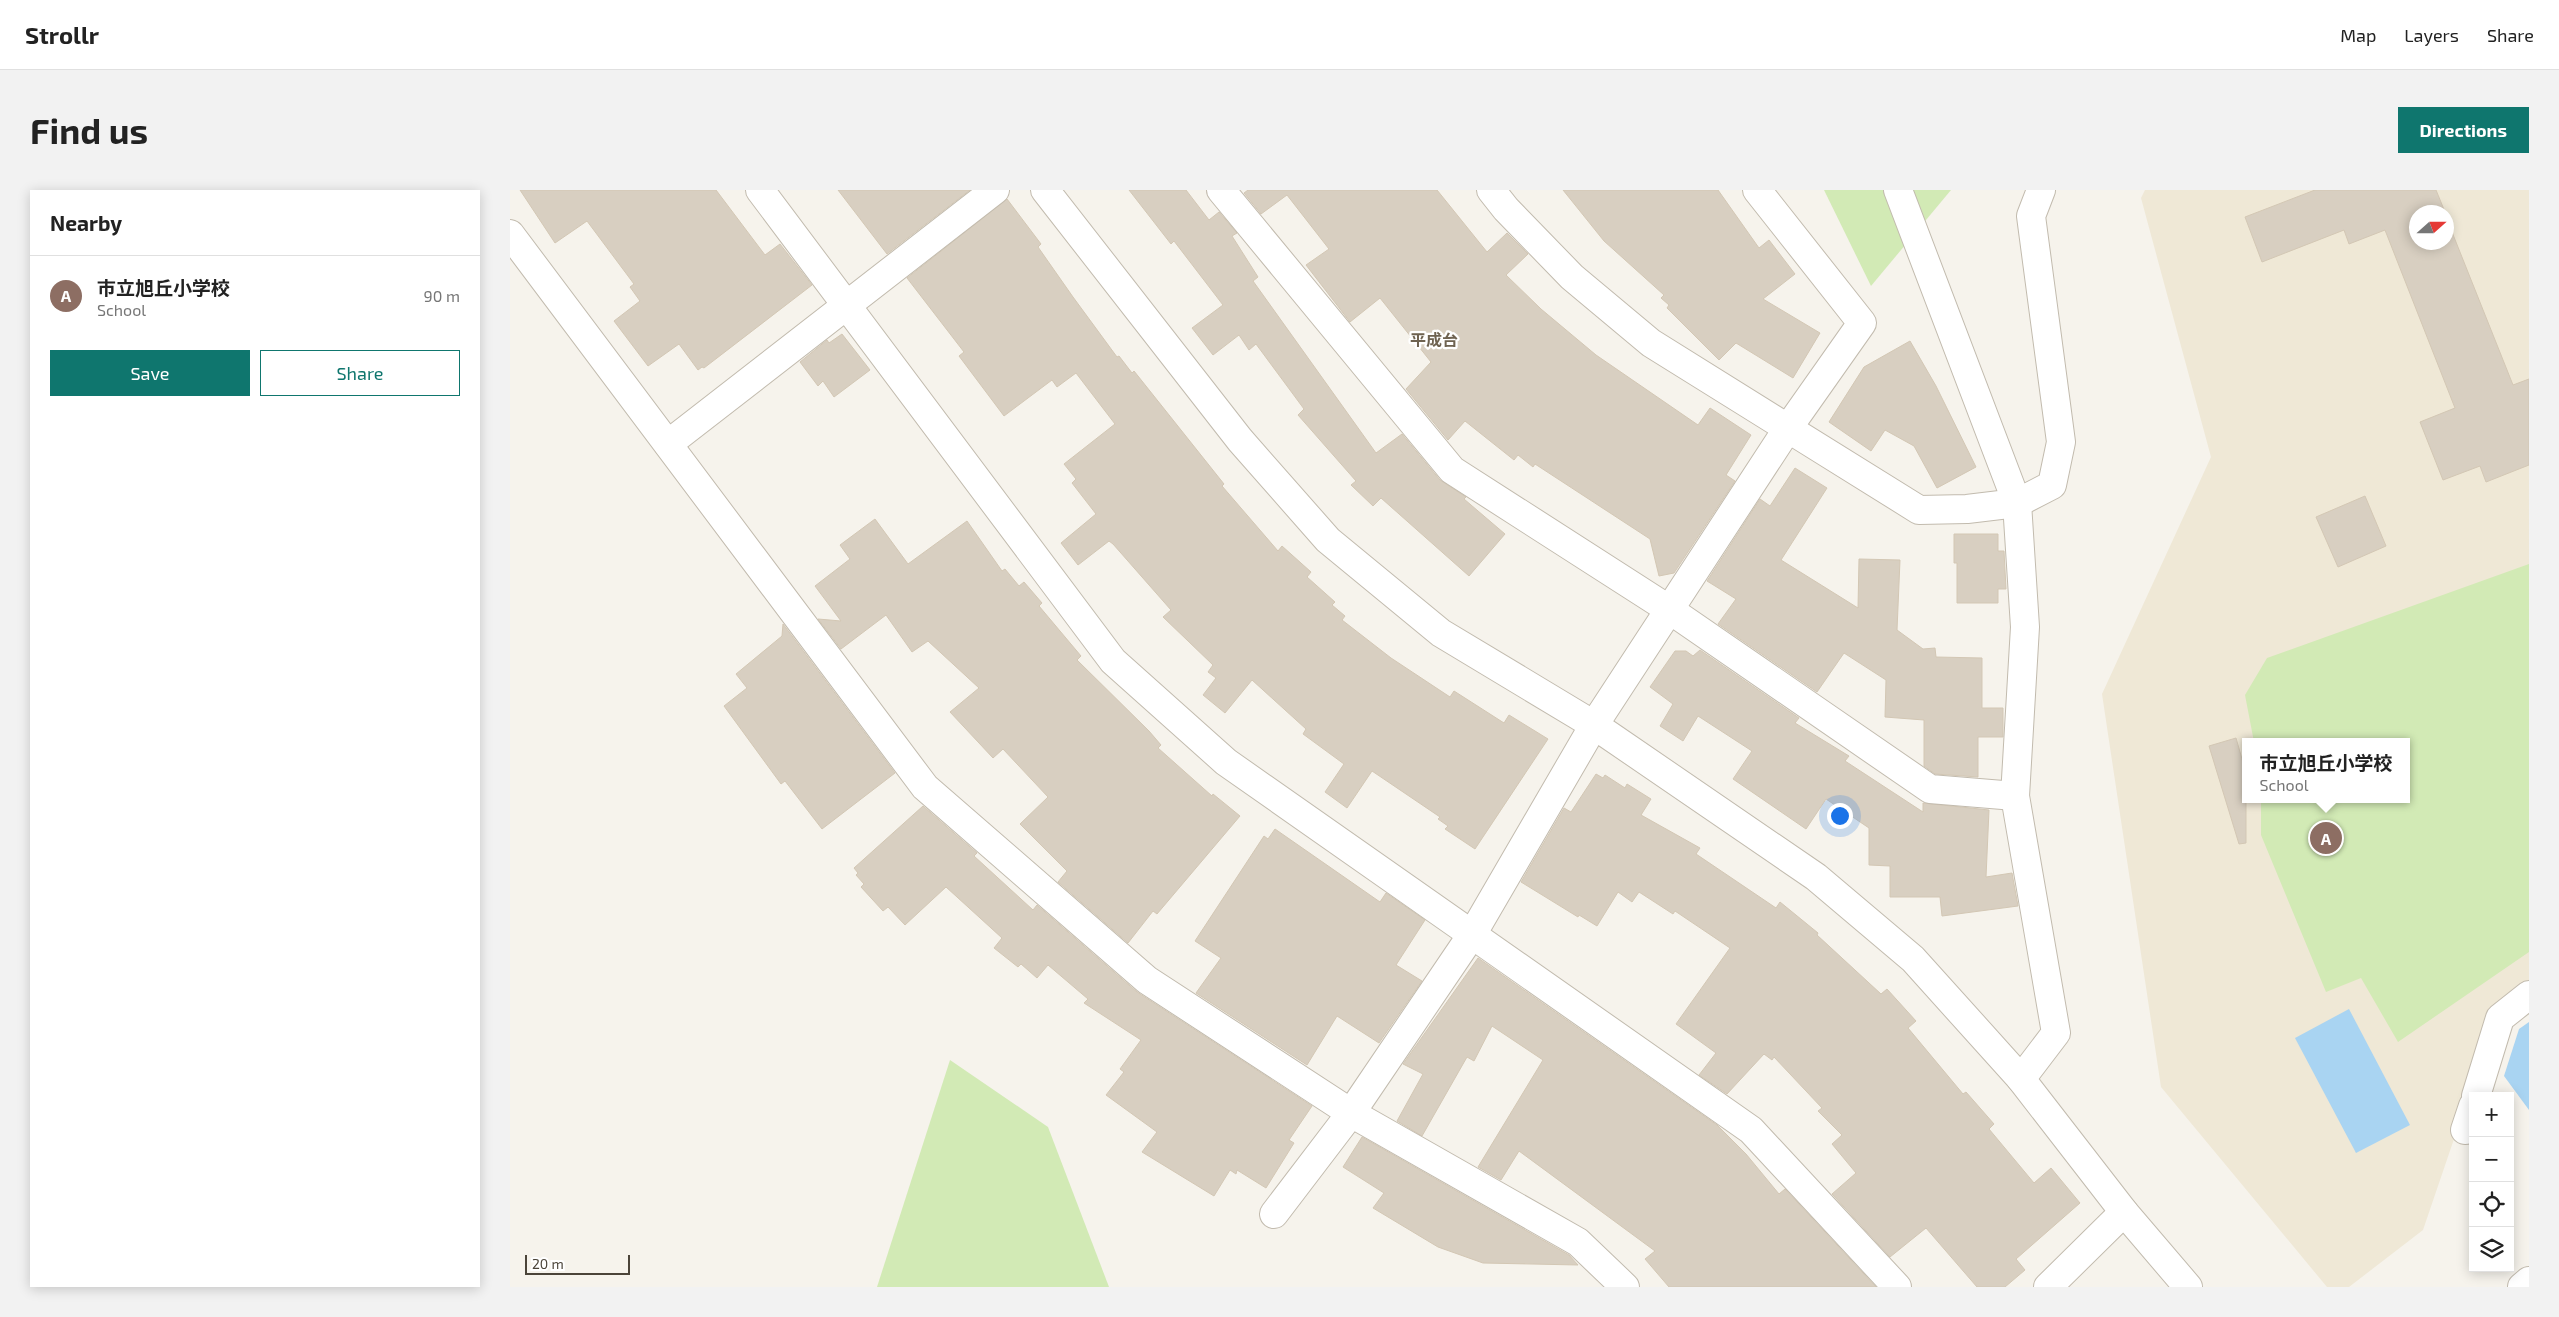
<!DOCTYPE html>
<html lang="en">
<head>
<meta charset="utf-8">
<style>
	:root { --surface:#fff; --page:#f2f2f2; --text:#222; --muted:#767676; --line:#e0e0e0; --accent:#0f766e }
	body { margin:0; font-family:"Exo 2","Noto Sans JP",sans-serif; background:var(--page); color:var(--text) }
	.controls { position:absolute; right:15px; bottom:15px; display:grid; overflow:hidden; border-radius:0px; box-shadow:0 2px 12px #0003 }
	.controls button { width:45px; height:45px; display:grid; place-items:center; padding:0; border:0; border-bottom:1px solid var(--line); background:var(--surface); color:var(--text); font:25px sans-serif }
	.compass { position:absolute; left:1899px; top:15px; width:45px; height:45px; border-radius:50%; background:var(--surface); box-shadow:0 2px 12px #0003; rotate:69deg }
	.scale { position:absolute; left:15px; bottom:12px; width:105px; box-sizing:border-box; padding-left:5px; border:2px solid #4b4439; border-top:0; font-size:14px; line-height:18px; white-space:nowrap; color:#4b4439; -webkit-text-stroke:4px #fff; paint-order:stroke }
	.you { position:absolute; left:1329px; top:625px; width:18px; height:18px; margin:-12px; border:4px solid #fff; border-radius:50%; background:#1a73e8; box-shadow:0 0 0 8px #1a73e833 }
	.badge { display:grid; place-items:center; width:32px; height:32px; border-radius:50%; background:var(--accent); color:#fff; font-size:16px; font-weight:700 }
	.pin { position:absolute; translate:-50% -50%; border:2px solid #fff; box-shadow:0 1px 5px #0006 }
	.popup { position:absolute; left:1732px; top:548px; width:168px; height:65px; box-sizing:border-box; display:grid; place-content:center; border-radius:0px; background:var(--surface); filter:drop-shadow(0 1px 4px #0005); font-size:16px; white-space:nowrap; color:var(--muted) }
	.popup b { font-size:19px; color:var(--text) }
	.popup::after { content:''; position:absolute; left:50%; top:100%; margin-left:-10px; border:10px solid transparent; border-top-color:var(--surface) }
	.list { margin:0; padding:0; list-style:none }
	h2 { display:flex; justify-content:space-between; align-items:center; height:65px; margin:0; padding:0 20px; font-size:21px }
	h2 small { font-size:16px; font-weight:400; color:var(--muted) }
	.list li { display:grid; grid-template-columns:32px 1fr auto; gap:15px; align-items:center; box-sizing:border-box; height:80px; padding:0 20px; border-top:1px solid var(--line) }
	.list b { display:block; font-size:19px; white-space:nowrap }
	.list p { margin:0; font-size:16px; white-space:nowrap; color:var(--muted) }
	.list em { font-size:16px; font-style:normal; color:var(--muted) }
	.actions { display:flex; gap:10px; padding:15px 20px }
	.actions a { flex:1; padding:11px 0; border:1px solid var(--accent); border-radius:0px; text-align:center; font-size:18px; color:var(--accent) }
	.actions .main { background:var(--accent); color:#fff }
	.icon { flex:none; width:28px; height:28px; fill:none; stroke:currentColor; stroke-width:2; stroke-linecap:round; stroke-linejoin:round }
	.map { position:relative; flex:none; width:2019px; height:1097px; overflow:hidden; border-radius:0px }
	header { display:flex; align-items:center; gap:30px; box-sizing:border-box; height:70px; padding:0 25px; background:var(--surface); border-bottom:1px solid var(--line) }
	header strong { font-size:24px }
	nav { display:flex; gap:28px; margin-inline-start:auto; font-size:18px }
	.intro { display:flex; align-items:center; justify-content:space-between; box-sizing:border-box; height:120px; padding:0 30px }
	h1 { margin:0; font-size:35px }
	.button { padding:12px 22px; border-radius:0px; background:var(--accent); color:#fff; font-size:18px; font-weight:700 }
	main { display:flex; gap:30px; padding:0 30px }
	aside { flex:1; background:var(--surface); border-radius:0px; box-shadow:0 2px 12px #0003 }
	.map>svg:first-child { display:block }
	.education { fill:#efe8d6; fill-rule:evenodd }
	.green { fill:#d2eab5 }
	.water { fill:#a9d4f2 }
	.building { fill:#d8cfc1; stroke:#d3c7b4 }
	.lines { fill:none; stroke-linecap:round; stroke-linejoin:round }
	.minor-casing { stroke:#c2bbae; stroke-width:30 }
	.minor { stroke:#fff; stroke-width:28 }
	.labels { text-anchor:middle; stroke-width:4.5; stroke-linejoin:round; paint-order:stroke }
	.neighbourhood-label { font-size:16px; font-weight:bold; fill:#6e6250; stroke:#fff }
</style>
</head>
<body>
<header>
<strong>Strollr</strong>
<nav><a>Map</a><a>Layers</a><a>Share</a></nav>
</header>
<div class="intro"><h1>Find us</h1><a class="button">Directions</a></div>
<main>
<aside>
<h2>Nearby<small></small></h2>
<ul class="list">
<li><span class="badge" style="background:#8d6e63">A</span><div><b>市立旭丘小学校</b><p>School</p></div><em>90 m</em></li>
</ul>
<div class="actions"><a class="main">Save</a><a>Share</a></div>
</aside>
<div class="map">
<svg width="2019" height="1097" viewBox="0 0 2019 1097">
	<rect width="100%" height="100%" fill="#f6f3ec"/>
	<!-- education -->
	<path class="education" d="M1635,0H2019V793L1989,817L1913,1040L1839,1097H1817L1651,897L1592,504L1701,267L1631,8ZM1906,22H1936V52H1906ZM1736,552H1896V609H1736Z"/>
	<!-- green -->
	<g class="green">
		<polygon points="1314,0 1441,0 1361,96"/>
		<polygon points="2019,374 2019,762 1888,852 1851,788 1816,802 1751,645 1751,609 1896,609 1896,552 1744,552 1735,505 1757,468"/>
		<polygon points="440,870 538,937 599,1097 367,1097"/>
	</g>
	<!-- water -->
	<g class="water">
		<polygon points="1839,819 1900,935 1846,963 1785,848"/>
		<polygon points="2019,832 2019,920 1994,886 2009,839"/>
	</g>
	<!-- building -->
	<g class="building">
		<polygon points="10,0 206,0 255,65 270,54 302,95 194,178 192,177 188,180 169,154 138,176 104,131 130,111 120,97 124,94 77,31 45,53"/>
		<polygon points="328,0 460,0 377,64"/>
		<polygon points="619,0 676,0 699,30 709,22 727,43 722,46 748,87 743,91 866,263 892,244 930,290 956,307 954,309 995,344 959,386 871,308 863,316 841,295 846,291 788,225 794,219 746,154 739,160 729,145 703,165 682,138 713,115 664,51 661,54"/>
		<polygon points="738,0 927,0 977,62 997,43 1018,64 996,85 1031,119 1086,165 1188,235 1200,218 1241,245 1216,285 1225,291 1164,383 1149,386 1140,349 1025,274 1023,277 1008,265 1004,270 955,231 938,250 896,199 921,172 870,108 840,132 796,75 819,59 777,5 751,24 734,3"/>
		<polygon points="1053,0 1208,0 1249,58 1259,50 1285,84 1253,109 1310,143 1283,188 1226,153 1209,170 1157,118 1159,115 1151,108 1154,105 1094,51"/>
		<polygon points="1805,0 1926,0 1935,22 1906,22 1906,52 1936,52 1936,27 2003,195 2019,189 2019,275 1976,292 1970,276 1933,290 1910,232 1945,218 1875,40 1839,54 1834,40 1752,72 1735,27"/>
		<polygon points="497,9 531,54 528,57 563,107 607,167 609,166 622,183 624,181 714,294 712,296 768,361 772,356 801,382 797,387 825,412 822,415 835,426 832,430 881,468 940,507 944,501 994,533 999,525 1038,549 965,659 935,639 938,636 928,629 930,627 862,581 837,618 815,602 834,574 793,544 796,539 742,490 715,523 693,505 706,488 698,482 703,475 653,427 661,420 603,354 599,351 568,375 551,353 586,324 562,293 566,289 554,274 605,234 566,183 547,197 542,190 494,226 449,166 454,162 397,88"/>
		<polygon points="332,144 360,180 324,207 313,191 308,196 290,172 317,150 319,153"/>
		<polygon points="1400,151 1426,196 1466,277 1427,298 1404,256 1375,240 1361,261 1319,232 1354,177"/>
		<polygon points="1285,278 1317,298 1271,370 1348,418 1349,369 1390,370 1387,440 1413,459 1425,458 1426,467 1472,468 1472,518 1493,518 1493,547 1468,547 1468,587 1425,584 1414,576 1414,530 1375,527 1376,490 1334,463 1307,502 1208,434 1226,409 1197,391 1250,309 1260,316"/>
		<polygon points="1855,306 1876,356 1828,377 1806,327"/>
		<polygon points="365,329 398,374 457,331 492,381 495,379 509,396 514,392 532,413 529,416 571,466 567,470 639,541 651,555 648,558 702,606 703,604 730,626 647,724 643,721 618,753 548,692 557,681 510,634 538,607 493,559 483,568 440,522 469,498 418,451 402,462 376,425 331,459 308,429 331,431 305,396 340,369 330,355"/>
		<polygon points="1444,344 1488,344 1488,361 1494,361 1496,399 1488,399 1488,413 1447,413 1447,373 1444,373"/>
		<polygon points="273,434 385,583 312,639 275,591 271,594 214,516 237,498 226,484 272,446"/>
		<polygon points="1190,460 1289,528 1285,533 1339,566 1335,571 1413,622 1413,613 1479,620 1476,687 1502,683 1508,716 1432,726 1430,707 1380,707 1380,676 1359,675 1359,638 1316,609 1296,639 1223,589 1242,561 1188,526 1173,551 1150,536 1163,514 1140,497 1165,461 1176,461 1183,466"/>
		<polygon points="1726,548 1736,583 1736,653 1729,654 1699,556"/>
		<polygon points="1086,584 1093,588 1095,585 1115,598 1117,594 1141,609 1131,625 1190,658 1186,664 1266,718 1270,712 1308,743 1307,745 1371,804 1377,799 1406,831 1398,838 1453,904 1456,902 1484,934 1479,939 1524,993 1541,978 1570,1013 1506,1069 1515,1080 1495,1097 1467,1097 1416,1038 1380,1067 1322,1004 1346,983 1322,954 1332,945 1308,921 1312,918 1264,867 1262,870 1254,864 1217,904 1189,885 1206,863 1166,834 1220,758 1165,721 1163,724 1129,702 1122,712 1108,702 1087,736 1069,725 1068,727 1011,692 1054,618 1061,622"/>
		<polygon points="413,616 467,663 464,666 523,720 527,715 627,802 802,916 779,950 784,953 756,998 727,980 726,984 720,980 704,1006 632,962 647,942 596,905 614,882 610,879 631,850 574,813 578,809 538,775 527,788 511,774 508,777 484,758 492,748 436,697 395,735 378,717 373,721 351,697 354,694 346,685 348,683 344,678"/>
		<polygon points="765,639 870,712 876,703 915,730 886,775 912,791 869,853 827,826 797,875 686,803 711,768 685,751 754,646 758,649"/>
		<polygon points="968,768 1207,935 1236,964 1269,1004 1275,999 1366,1097 1159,1097 1135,1069 1145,1061 1009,961 991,990 968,977 1033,870 982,836 964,871 957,867 912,946 887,931 913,884 893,874"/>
		<polygon points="852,947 1059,1065 1068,1075 973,1073 928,1057 863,1018 874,1003 833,977"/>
	</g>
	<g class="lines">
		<defs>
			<g id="minor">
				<polyline points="250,0 603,471 716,572 1241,940 1387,1097"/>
				<polyline points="535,0 730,250 818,350 931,443 1084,535 1306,687 1403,769 1511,889 1614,1022 1678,1097"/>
				<polyline points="711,0 942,280 1160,420 1420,599 1505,606"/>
				<polyline points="981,0 996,19 1062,87 1141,153 1409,320 1457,319 1507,313 1542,295 1551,252 1521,26 1531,0"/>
				<polyline points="1388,0 1507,313 1515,437 1505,606 1546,843 1511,889"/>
				<polyline points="0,44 415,597 637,790 841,923 1068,1052 1115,1097"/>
				<polyline points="158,254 485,0"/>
				<polyline points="1966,906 1990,828 2019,805"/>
				<polyline points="1955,940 1963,916"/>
				<polyline points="764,1024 841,923 963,743 1084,535 1278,238 1352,133 1247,0"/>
				<polyline points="1538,1097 1614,1022"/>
				<polyline points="2012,1097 2019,1091"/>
			</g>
		</defs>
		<!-- minor casing -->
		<use href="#minor" class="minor-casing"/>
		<!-- minor -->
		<use href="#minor" class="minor"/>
	</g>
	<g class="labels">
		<!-- neighbourhood labels -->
		<g class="neighbourhood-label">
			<text x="924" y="156">平成台</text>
		</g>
	</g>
</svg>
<div class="controls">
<button>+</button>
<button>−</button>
<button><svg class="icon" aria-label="locate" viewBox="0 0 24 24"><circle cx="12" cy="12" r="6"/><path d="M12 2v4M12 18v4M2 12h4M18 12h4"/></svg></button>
<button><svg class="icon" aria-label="layers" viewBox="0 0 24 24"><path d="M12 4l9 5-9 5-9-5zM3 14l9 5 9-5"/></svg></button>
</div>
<svg class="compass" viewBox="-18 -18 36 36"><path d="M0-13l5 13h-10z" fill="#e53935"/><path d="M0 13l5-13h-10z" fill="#767676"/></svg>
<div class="scale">20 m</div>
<div class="you"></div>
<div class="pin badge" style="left:1816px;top:648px;background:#8d6e63">A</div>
<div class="popup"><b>市立旭丘小学校</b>School</div>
</div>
</main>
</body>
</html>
